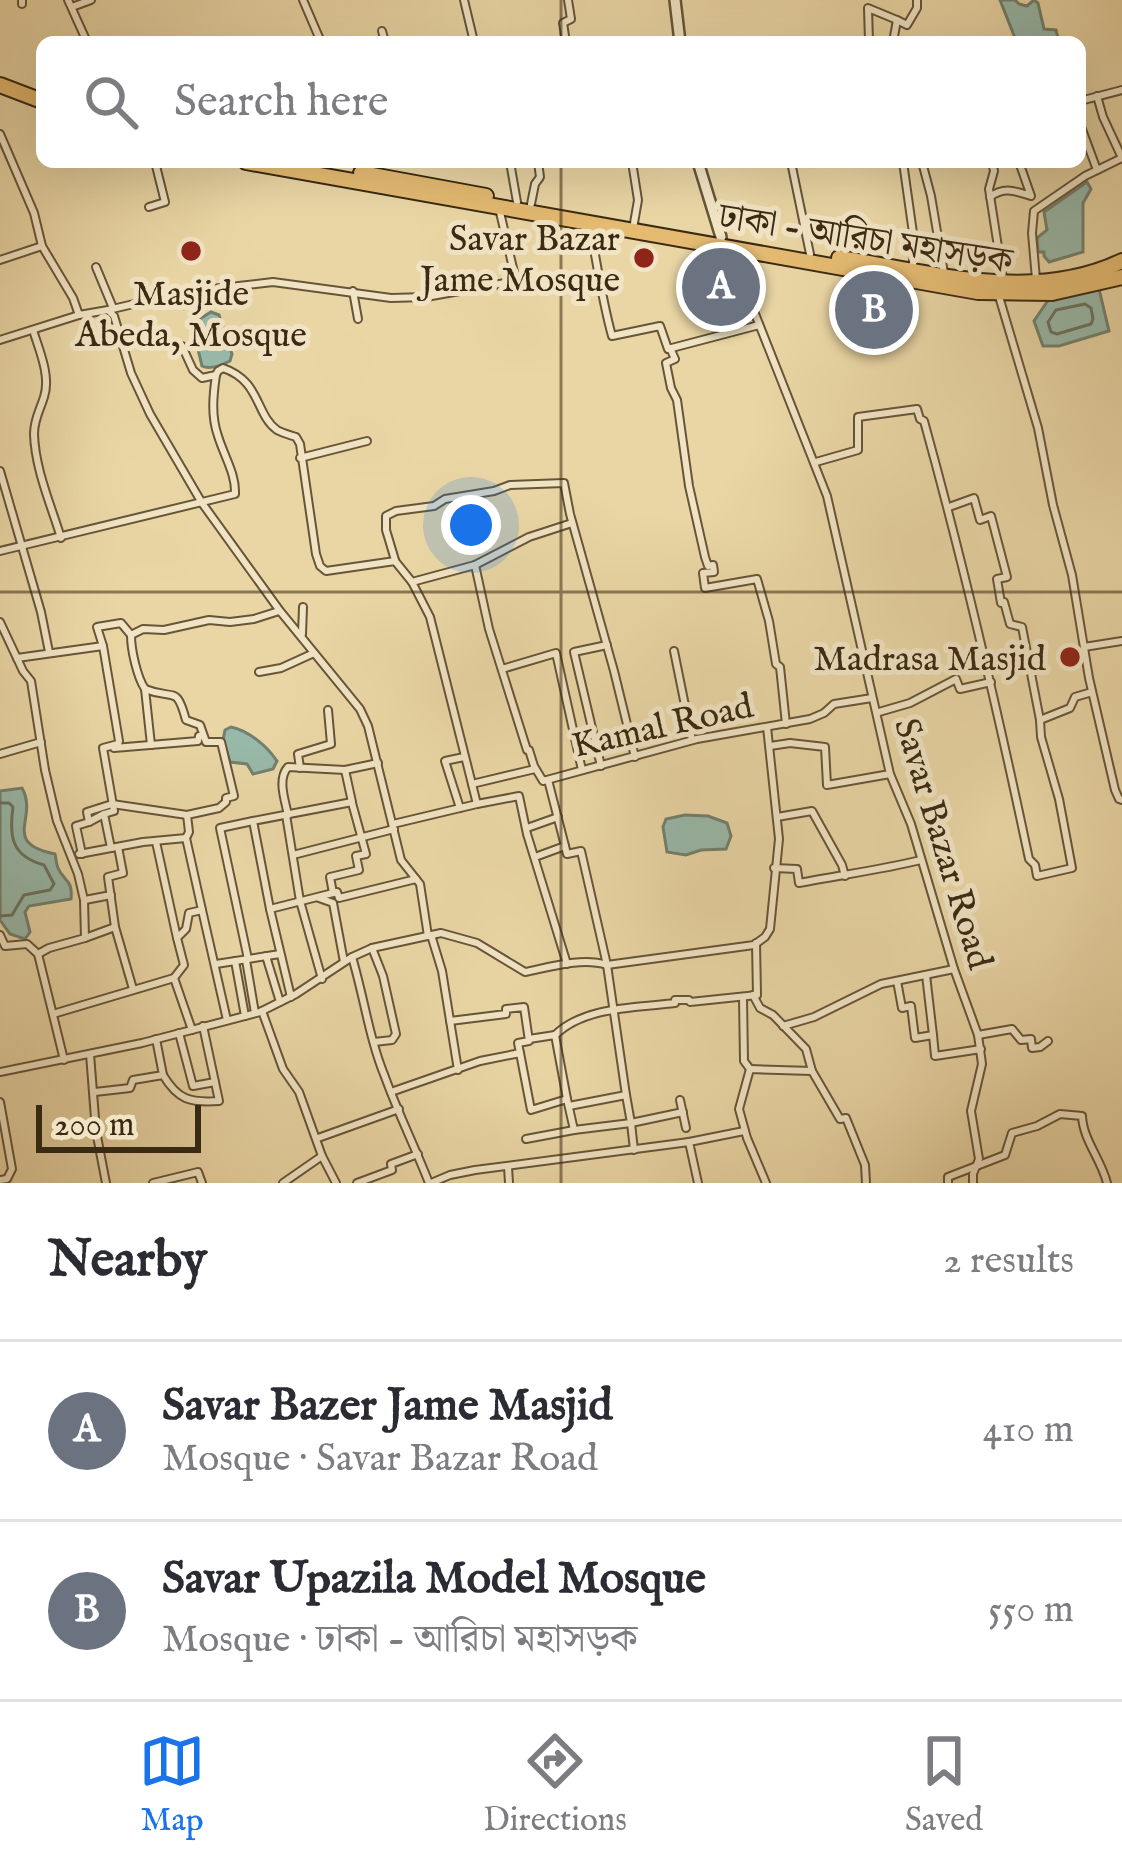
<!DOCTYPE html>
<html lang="en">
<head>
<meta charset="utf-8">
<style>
	:root { --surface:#fff; --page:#f2f2f3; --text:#2b2b33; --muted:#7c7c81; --line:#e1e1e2; --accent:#1a73e8 }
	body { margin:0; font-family:"IM FELL English","Noto Serif Bengali",serif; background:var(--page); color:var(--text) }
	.scale { position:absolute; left:36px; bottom:30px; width:165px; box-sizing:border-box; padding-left:12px; border:6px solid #3b2a13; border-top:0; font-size:33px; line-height:42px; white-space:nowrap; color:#3b2a13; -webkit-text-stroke:9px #f1e4c4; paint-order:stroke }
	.you { position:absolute; left:471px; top:525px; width:42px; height:42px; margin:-30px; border:9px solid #fff; border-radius:50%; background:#1a73e8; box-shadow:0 0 0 18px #1a73e833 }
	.badge { display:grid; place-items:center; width:78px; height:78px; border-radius:50%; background:var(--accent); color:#fff; font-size:39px; font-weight:700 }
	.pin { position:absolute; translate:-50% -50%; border:6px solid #fff; box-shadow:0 3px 12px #0006 }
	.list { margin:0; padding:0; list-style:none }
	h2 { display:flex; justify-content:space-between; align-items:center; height:156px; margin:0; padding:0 48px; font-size:51px }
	h2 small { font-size:39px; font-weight:400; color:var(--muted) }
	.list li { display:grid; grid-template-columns:78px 1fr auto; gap:36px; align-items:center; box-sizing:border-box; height:180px; padding:0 48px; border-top:3px solid var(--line) }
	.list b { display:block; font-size:45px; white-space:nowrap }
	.list p { margin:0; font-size:39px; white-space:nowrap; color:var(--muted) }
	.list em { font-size:39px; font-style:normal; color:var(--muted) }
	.icon { flex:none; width:66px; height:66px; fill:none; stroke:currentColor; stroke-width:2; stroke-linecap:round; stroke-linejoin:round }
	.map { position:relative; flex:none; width:1122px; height:1183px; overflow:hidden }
	.search { position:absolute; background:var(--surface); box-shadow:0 12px 48px #0002; left:36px; right:36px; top:36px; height:132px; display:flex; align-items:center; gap:30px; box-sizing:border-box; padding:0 42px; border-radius:18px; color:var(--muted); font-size:45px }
	.sheet { height:516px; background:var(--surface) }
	nav { display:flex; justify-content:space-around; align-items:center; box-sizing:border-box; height:168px; border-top:3px solid var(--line); background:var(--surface); font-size:33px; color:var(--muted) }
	nav a { display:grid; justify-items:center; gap:6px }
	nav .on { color:var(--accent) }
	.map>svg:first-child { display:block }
	.water { fill:#98b9aa; stroke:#73806e; stroke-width:3 }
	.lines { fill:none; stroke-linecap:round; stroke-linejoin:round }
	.shore { stroke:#6a725e; stroke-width:3 }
	.minor-casing { stroke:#675538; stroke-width:10 }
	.tertiary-casing { stroke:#675538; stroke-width:14 }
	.trunk-casing { stroke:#3b2a13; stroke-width:18 }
	.minor { stroke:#f1e4c4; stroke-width:6 }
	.tertiary { stroke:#f1e4c4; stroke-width:9 }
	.trunk { stroke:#e5bb72; stroke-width:14 }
	.grid { fill:none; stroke:#3b2a13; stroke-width:3; stroke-opacity:0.55 }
	.poi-dot { fill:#8f2418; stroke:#f1e4c4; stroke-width:4.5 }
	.labels { text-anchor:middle; stroke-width:10; stroke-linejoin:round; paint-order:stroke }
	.poi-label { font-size:36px; fill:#3b2a13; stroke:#f1e4c4; text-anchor:end }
	.street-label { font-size:36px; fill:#3b2a13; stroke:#f1e4c4 }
</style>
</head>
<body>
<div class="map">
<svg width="1122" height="1183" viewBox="0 0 1122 1183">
	<rect width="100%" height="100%" fill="#ead6a5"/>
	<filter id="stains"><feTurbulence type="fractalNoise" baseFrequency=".00167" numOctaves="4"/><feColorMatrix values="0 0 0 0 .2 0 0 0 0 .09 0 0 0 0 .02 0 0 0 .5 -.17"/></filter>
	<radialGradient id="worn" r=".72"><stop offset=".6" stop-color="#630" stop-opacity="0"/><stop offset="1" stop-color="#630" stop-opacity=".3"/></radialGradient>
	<!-- water -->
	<g class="water">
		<polygon points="1000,0 1015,0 1019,4 1027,6 1034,0 1038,3 1044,29 1056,30 1059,42 1010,42 1015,38"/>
		<polygon points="1087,182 1091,189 1083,203 1083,252 1049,262 1044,256 1044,252 1038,252 1037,238 1047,230 1044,212"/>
		<polygon points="1099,289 1109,331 1059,346 1043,346 1034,321 1049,299"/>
		<path d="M211,312L219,315L232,354L230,361C222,365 209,370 202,366L193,328L195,322Z"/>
		<path d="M231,727C249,731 267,746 277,761L273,769L253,774L247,764L230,762L223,740L225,730Z"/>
		<path d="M22,788C39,818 0,843 55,854C56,858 56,863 58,868C64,882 73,879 71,899L29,906L25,912L30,932L25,939L10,934L0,920V791Z"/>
		<polygon points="685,815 708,816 727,823 731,836 726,849 701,850 686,855 667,852 663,827 666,819"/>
	</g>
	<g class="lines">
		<!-- shore -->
		<g class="shore">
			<polygon points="1085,304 1091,308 1093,319 1091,324 1057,334 1051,332 1048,322 1056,310"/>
			<path d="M0,803H9L13,807C9,836 11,856 44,865L54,884L50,890L24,895L12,915L0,916"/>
		</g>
		<defs>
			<g id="minor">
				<polyline points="22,0 22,4"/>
				<polyline points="68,0 87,42"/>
				<polyline points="303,0 321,42"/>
				<polyline points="464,0 474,42"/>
				<polyline points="72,7 91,0"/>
				<polyline points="382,31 385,42"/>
				<polyline points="566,42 563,23 571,19 568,0"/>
				<polyline points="869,42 868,8 897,20"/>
				<polyline points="893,42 897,20 907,25 917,8 917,0"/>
				<polyline points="1097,96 1103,117 1122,158"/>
				<polyline points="1080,101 1122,90"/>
				<polyline points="1080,124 1097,170"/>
				<polyline points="0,134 34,213 42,246 73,298 79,315 108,310 114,316 131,373 150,414 202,503 280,611 360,709 368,726 401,860 420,884 428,936"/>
				<polyline points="510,162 517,202"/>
				<polyline points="632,162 638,200 634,223"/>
				<polyline points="791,162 810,254"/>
				<polyline points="903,162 913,233 913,269"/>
				<polyline points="922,162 931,196 944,273"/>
				<polyline points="992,162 994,171 989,189 1003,279"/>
				<path d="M990,197C1004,186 1015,191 1031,196L1019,162"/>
				<polyline points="531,204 535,184 540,177 538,162"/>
				<polyline points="149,207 165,202 155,162"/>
				<path d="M590,227C597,264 602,300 612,336L660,326L668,349L759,325"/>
				<polyline points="731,253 827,496 890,774 911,824 954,969 978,1035 982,1064 971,1111 979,1159 973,1174 973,1183"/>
				<polyline points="0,260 42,246"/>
				<polyline points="96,267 113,308"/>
				<polyline points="1036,279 1032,233 1034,211 1085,176 1122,158"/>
				<polyline points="353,291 358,319"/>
				<polyline points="998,293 1038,428 1053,505 1072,575 1089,678 1115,790 1119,799 1122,800"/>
				<polyline points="108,310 185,292 273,282 391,298 426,297 516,281 499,208"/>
				<path d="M33,330C39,350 51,376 44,397C40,410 34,419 34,434C35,469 51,505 61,538"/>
				<polyline points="0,340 79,315"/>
				<polyline points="182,346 193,370 202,378 216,375"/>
				<polyline points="670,348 675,359 666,363 671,388 677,400 689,486 705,557 708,566 713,565 714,572 703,573 705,588 757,579 769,621 776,664 780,667 786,724"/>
				<polyline points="300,458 367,441"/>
				<path d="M816,462L858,450V417L917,409L920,419L924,421C964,566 998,712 1029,859L1035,865L1037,876L1072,868L1059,799L1041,737L1040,720L1070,708L1075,697L1092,692"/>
				<polyline points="0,471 41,612 49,652"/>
				<polyline points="949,507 974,498 980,520 991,516 1007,577 997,579 1001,603 1004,602 1010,624 1022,627 1040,720"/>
				<path d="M0,551L235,494C236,474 224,456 218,436C211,416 213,396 216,375L218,371L223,368C261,381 255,414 277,430C282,433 290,435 296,437L300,444L316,554L320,566L326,571L395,561L412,582L475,565L529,537L572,523"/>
				<polyline points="395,560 386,530 386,516 396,511 434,506 445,499 494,491 510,485 564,483 570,514 614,671 635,757"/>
				<polyline points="475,565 489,629 527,750 529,750 534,766 543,781 697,739 810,719 824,713 834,704 872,698"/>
				<polyline points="412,582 430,617 477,804 519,796 527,834 567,964"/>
				<polyline points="0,622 23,671 31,681 45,770 57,821 78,874 84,900 85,938 49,948 38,954"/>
				<polyline points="302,634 303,607"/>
				<polyline points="103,646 97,627 121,623 131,635"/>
				<polyline points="1084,647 1122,641"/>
				<polyline points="674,651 692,740"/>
				<polyline points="17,658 103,646 119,741 118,744 103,748 114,811 104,814"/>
				<polyline points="502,669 556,653 582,770"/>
				<polyline points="259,672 281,668 314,653"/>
				<polyline points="145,689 151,745"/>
				<polyline points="879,712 910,703 956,679 960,689 991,682"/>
				<polyline points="770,746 790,743 825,747 827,785 890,774"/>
				<polyline points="114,748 198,741 199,736 202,736"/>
				<polyline points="0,754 41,742"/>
				<polyline points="601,766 574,652 607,645"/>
				<polyline points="300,768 298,754 331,744 328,710"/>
				<polyline points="472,784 535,769"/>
				<polyline points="460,808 445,761 464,757"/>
				<polyline points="286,815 300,901 322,979"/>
				<path d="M288,815C285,800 277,779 288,767L345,770"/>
				<polyline points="777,817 812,811 842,865 845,876"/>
				<polyline points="89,822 87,812 112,804 187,815"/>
				<polyline points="393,824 477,804"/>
				<polyline points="527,828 558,817"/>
				<path d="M186,838L189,832L187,815L219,808L226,802V798L234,796L221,742H206L200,725L186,720C176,684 175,701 145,689C137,677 131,650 131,635L143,629L164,630L209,620L230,622L254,619L279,611"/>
				<polyline points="156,842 177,938"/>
				<polyline points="565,846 567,854 581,851 607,965 626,1095"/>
				<polyline points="79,854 143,842 186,838 202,910 189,913 186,929 177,938 184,965 174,978 192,1030"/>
				<polyline points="82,854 76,826 89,822 104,814 111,848"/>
				<polyline points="293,855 394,829"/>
				<polyline points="535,857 565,846 548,780"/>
				<path d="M774,868L797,869L799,883C840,875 880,870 921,860"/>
				<polyline points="333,893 330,877 359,870 356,856 366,854 352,803"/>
				<polyline points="319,898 333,903 344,962"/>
				<polyline points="85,900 111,895"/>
				<polyline points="270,909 337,892 339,898 416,879"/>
				<polyline points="202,910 227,1020"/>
				<polyline points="115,927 108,877 123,873 118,847"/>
				<polyline points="0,935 5,946 27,944 38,954 64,1060"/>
				<polyline points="431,935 442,971 458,1070"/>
				<polyline points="85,938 115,927 133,989"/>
				<polyline points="372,948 383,976 396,1034 392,1040 374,1042"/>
				<polyline points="266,956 280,1002"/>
				<path d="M352,957C364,997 369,1038 385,1077C398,1113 415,1147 429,1183"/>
				<polyline points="248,959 220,828 253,821"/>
				<polyline points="246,960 255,1013"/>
				<polyline points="235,961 245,1016"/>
				<polyline points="216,964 280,954"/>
				<polyline points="926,975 933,1035"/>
				<polyline points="897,981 902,1008 911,1006 915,1038 933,1035 935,1056 981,1049"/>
				<polyline points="753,995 760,1008 773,1015 806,1049 812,1071 840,1119 846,1118 865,1165 866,1183"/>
				<polyline points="291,997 270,909 253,821 352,802 345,770 378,763"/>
				<polyline points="743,997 744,1061 750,1069"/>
				<polyline points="262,1011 283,1069 299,1092 322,1156"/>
				<polyline points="53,1014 174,978"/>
				<polyline points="450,1021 506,1014 506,1009 524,1007 529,1041 518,1043 520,1053"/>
				<polyline points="783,1026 814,1017 881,984 954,969"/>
				<polyline points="179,1033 193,1086 215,1082"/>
				<path d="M555,1035C585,1006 636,1008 675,1003V1000H689L690,1002L757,995L756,943"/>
				<polyline points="978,1035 1012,1029 1021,1040 1031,1039 1032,1048 1040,1047 1048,1041"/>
				<polyline points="529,1039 555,1035 567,1099"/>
				<polyline points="90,1054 96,1131 106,1183"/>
				<path d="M0,1072L142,1043L260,1012L296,994L352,957L372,948L441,933L477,943L525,972C550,967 582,957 607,965L754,945L765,937L770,929L779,839L767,727"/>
				<path d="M163,1075C178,1100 190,1103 219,1101L203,1026"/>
				<polyline points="95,1092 130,1088 133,1080 163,1075 156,1039"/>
				<polyline points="391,1092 480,1061 520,1053 531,1110 567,1099 574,1130 631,1123 634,1150"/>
				<polyline points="680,1100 686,1128"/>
				<polyline points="0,1102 12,1169 7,1179 0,1180"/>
				<polyline points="569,1106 626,1095 631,1123 683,1112"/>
				<polyline points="318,1138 399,1109"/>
				<polyline points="526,1139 574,1130"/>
				<polyline points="508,1167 509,1183"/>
				<polyline points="153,1183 198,1172 202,1183"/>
				<polyline points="283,1183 322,1156 336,1183"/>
				<polyline points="357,1183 392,1170 391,1164 418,1154"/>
				<polyline points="431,1183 450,1175 475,1170 689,1142"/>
				<polyline points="698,1183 689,1142 744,1131"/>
				<polyline points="766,1183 747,1138 739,1109 750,1069 812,1071"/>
				<path d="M948,1183V1177L1005,1155L1012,1133L1037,1126L1060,1114L1082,1116C1083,1140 1101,1159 1107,1183"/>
			</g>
			<g id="tertiary">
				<polyline points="675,0 680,42"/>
				<polyline points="698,162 721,237"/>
			</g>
			<g id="trunk">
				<polyline points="0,85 42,101"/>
				<polyline points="246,162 978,292 1052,293 1122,277"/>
				<polyline points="361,173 486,196"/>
				<path d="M839,258C932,272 1032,304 1122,261"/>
			</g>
		</defs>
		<!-- minor casing -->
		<use href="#minor" class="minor-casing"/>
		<!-- tertiary casing -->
		<use href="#tertiary" class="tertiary-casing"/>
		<!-- trunk casing -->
		<use href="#trunk" class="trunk-casing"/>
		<!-- minor -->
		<use href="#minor" class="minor"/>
		<!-- tertiary -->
		<use href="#tertiary" class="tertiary"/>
		<!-- trunk -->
		<use href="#trunk" class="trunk"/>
	</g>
	<!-- grid -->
	<path class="grid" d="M561,0V42M561,162V1183M0,592H1122"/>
	<!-- markers -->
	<g class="poi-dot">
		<circle cx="191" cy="251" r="12"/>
		<circle cx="644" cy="258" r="12"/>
		<circle cx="1070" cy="657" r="12"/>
	</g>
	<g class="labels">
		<!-- poi labels -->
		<g class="poi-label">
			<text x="620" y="250">Savar Bazar<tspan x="620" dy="41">Jame Mosque</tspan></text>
			<text x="191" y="305" text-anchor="middle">Masjide<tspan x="191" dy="41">Abeda, Mosque</tspan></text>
			<text x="1046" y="670">Madrasa Masjid</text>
		</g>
		<!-- street labels -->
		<g class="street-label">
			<text transform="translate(866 237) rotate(9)" y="13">ঢাকা - আরিচা মহাসড়ক</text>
			<text transform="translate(662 724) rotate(-13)" y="13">Kamal Road</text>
			<text transform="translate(945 843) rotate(73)" y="13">Savar Bazar Road</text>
		</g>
	</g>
	<rect width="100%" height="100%" filter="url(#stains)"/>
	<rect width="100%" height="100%" fill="url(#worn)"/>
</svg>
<div class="scale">200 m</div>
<div class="you"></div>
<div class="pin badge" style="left:721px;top:287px;background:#6b7280">A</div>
<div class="pin badge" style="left:874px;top:310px;background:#6b7280">B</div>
<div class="search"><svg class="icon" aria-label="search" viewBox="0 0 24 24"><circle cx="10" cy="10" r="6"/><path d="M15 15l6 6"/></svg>Search here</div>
</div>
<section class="sheet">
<h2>Nearby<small>2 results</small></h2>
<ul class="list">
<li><span class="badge" style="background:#6b7280">A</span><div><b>Savar Bazer Jame Masjid</b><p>Mosque · Savar Bazar Road</p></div><em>410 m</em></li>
<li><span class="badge" style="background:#6b7280">B</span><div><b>Savar Upazila Model Mosque</b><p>Mosque · ঢাকা - আরিচা মহাসড়ক</p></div><em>550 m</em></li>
</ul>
</section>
<nav>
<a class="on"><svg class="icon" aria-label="map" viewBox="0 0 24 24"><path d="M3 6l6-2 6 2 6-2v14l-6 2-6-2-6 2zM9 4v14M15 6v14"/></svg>Map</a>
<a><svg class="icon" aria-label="directions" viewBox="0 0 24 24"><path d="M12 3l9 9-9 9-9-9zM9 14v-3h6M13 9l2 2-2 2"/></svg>Directions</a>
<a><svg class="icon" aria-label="saved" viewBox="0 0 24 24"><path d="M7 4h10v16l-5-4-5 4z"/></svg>Saved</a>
</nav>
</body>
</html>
